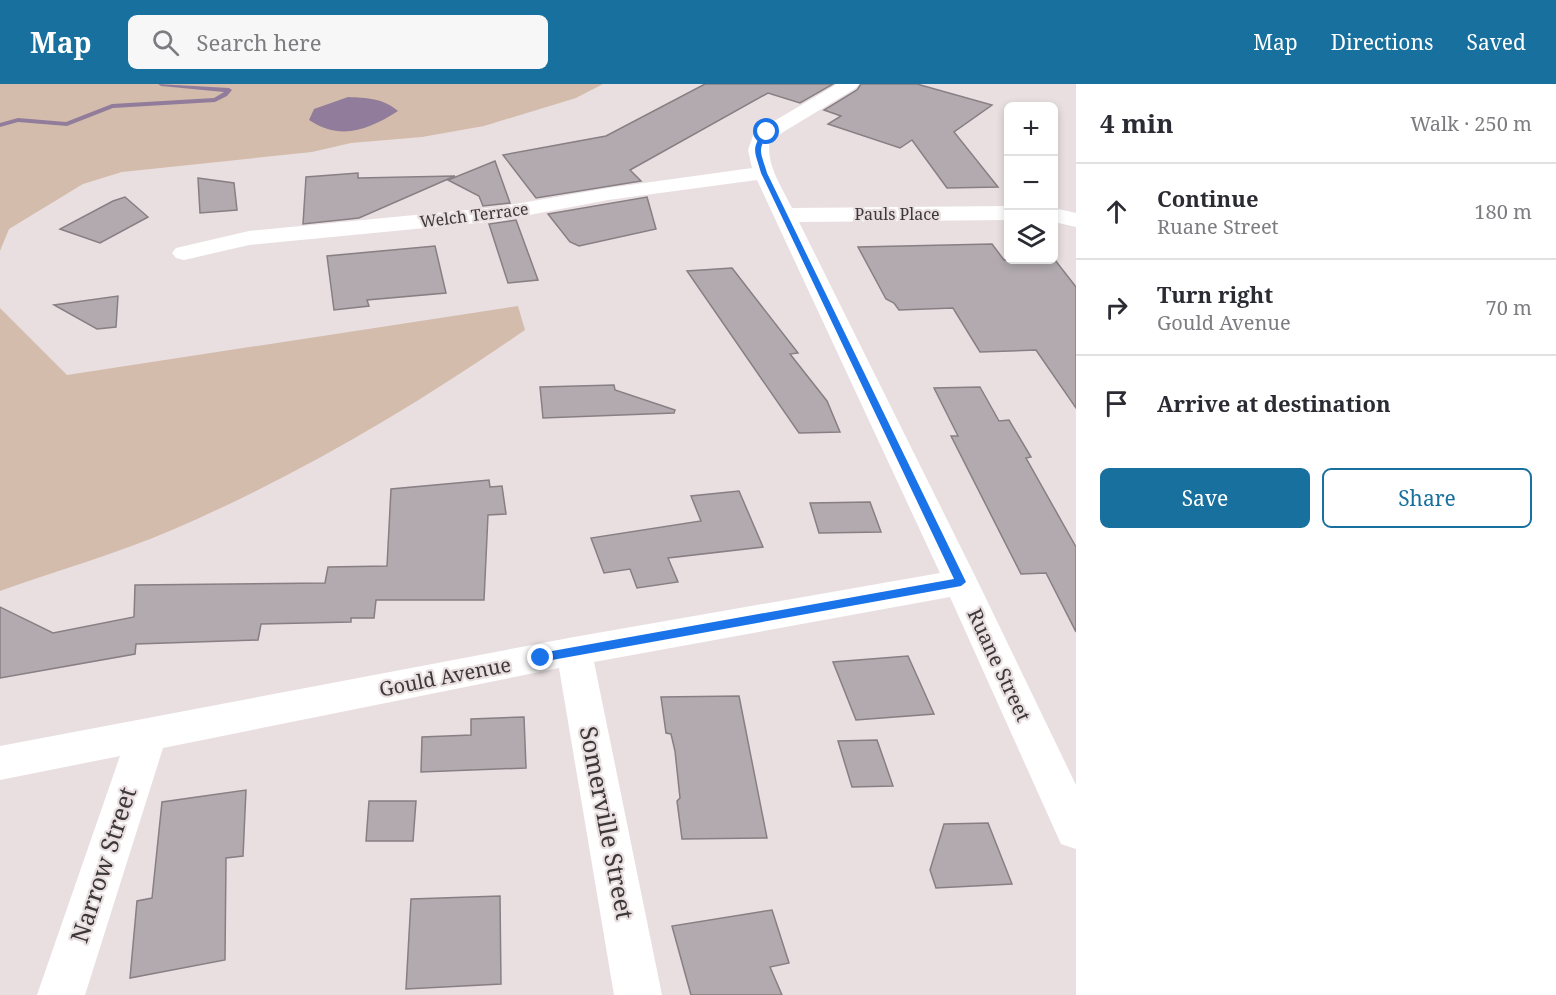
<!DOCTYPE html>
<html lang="en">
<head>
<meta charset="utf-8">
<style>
	:root { --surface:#fff; --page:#f7f7f7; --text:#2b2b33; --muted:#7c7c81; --line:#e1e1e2; --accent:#18709f }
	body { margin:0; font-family:"Noto Serif",serif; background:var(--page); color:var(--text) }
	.controls { position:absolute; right:18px; top:18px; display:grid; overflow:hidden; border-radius:9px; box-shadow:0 3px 9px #0003 }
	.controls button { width:54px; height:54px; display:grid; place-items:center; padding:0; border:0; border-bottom:2px solid var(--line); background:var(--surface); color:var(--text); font:30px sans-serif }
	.stop { position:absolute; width:18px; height:18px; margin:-14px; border:4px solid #1a73e8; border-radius:50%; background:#fff }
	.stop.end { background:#1a73e8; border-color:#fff; box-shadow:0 2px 6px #0008 }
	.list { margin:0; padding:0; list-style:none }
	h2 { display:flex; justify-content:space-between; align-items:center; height:78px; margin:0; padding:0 24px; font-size:26px }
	h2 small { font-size:20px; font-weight:400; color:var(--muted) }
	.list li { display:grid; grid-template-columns:39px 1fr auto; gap:18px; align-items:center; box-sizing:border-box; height:96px; padding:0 24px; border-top:2px solid var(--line) }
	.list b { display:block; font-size:22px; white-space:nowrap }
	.list p { margin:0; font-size:20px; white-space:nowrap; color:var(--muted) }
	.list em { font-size:20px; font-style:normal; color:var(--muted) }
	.actions { display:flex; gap:12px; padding:18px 24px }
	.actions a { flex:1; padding:14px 0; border:2px solid var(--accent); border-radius:9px; text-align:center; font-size:21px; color:var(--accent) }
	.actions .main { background:var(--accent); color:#fff }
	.icon { flex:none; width:33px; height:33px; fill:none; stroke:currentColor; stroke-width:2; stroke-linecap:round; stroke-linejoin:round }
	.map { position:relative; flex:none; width:1076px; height:911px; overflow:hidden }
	header { display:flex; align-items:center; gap:36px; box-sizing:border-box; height:84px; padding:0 30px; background:var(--accent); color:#fff }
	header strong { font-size:28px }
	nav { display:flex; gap:33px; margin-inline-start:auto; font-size:21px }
	.search { width:420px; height:54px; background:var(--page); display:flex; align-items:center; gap:15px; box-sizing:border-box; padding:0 21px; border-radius:9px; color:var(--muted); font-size:22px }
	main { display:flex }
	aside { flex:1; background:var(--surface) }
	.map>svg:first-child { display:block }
	.green { fill:#d3bcab }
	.water { fill:#917d9b }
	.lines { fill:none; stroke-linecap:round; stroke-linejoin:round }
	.stream { fill:#917d9b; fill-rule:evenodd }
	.building { fill:#b2aaaf; stroke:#877f83; stroke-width:1.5 }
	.street { fill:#fff; fill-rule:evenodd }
	.route { fill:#1a73e8 }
	.labels { text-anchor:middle; stroke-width:4.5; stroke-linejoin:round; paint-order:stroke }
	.far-street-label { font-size:16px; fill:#3c3839; stroke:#e9dfe1 }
	.street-label { font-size:20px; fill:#3c3839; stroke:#e9dfe1 }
	.near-street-label { font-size:24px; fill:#3c3839; stroke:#e9dfe1 }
</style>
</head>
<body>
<header>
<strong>Map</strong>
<div class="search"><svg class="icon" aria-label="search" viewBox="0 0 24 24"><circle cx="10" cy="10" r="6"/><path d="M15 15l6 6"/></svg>Search here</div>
<nav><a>Map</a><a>Directions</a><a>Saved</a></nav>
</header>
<main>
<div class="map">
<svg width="1076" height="911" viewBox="0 0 1076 911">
	<rect width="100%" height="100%" fill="#e9dfe1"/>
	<!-- green -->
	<g class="green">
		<polygon points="0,0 603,0 576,14 484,42 422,53 351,59 312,68 122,88 83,100 9,145 0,167"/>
		<path d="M518,222L525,246C414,323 297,392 172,446C118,469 56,487 0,507V224L67,291Z"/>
	</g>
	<!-- water -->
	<path class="water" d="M348,13C367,14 383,14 398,27C368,46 341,57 309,36L314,25Z"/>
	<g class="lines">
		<!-- stream -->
		<polygon class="stream" points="158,0 229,4 232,6 227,12 215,18 113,24 67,42 18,38 0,43 0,39 18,34 66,38 112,20 214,14 224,8 161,2"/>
	</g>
	<!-- building -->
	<g class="building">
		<polygon points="705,0 833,0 800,19 768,9 630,86 641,97 536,114 503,71 606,52"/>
		<polygon points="861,0 917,0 992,21 954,48 998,103 947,104 912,56 900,64 828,40 841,32 824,26 857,6"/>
		<polygon points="495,77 510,119 483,122 479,112 448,96"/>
		<polygon points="358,89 358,94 455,92 359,134 303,140 306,93"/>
		<polygon points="198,94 234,99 237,126 200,129"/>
		<polygon points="125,113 148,133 100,159 60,145 113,117"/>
		<polygon points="647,113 656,145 579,162 570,158 548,130"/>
		<polygon points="516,136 538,196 508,199 489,140"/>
		<polygon points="992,160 1004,176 1055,176 1076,203 1076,324 1036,266 980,268 953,224 899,226 894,219 886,215 858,163"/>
		<polygon points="435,162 446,209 367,216 369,222 334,226 327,172"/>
		<polygon points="732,184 798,269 790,270 827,317 840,348 799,349 687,187"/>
		<polygon points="118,212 116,243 97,245 54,221"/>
		<polygon points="614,301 615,306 675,326 674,329 543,334 540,303"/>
		<polygon points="980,303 999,337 1009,336 1031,373 1026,374 1076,463 1076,548 1046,489 1021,490 951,352 958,352 934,304"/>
		<polygon points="489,396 490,403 502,402 506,430 488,431 484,516 376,516 374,534 351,534 351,538 261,540 258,556 136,560 135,570 0,594 0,523 53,549 134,533 135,501 325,499 328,483 387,482 391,405"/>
		<polygon points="739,407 763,463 668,474 678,498 637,504 630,485 604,489 591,454 701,437 691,412"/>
		<polygon points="870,418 881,448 819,449 810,419"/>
		<polygon points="908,572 934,630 856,636 833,578"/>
		<polygon points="739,612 767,754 682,755 677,717 680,714 675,667 671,650 666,649 661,613"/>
		<polygon points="524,633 526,684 421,688 422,653 471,651 471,635"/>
		<polygon points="877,656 893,702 852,703 838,657"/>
		<polygon points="246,706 243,772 226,774 225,876 130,894 137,817 152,814 162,718"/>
		<polygon points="369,717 416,717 413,757 366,757"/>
		<polygon points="988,739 1012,800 936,804 930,786 944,740"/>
		<polygon points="500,812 501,900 406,905 411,815"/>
		<polygon points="772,826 789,879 770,883 782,911 691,911 672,842"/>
	</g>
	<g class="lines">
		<!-- street -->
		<g class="street">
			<path d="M837,0H859L856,4L770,56C765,80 782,103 792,124L1008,122V136L799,138L978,498L1076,701V765L1061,760L950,513L594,578L662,911H614L559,584L163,664L85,911H37L120,672L0,696V662L574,553L940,489L757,96L608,116L498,137L249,161L184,176L176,174L172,169L176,164L249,147L498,123L608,104L752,84L748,66L754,49Z"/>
			<polygon points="1054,124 1076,129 1076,143 1054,138"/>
		</g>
	</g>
	<!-- route -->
	<path class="route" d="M765,46L770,48C756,66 761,68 767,89L966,498L961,502L541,578L537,577V571L541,569L954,495L761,89C755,67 750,65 765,46Z"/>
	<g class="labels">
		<!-- far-street labels -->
		<g class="far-street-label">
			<text x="897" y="136">Pauls Place</text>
			<text transform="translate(474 131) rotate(-7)" y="6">Welch Terrace</text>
		</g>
		<!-- street labels -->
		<g class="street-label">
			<text transform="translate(999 581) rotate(65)" y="7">Ruane Street</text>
			<text transform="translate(445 593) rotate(-11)" y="7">Gould Avenue</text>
		</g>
		<!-- near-street labels -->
		<g class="near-street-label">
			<text transform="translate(606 739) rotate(79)" y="8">Somerville Street</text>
			<text transform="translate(104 781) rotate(-72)" y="8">Narrow Street</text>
		</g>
	</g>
</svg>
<div class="controls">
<button>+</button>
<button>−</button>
<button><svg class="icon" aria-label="layers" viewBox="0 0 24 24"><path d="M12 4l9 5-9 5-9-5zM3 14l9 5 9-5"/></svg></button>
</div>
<div class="stop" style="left:767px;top:48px"></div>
<div class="stop end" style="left:541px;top:574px"></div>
</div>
<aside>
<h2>4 min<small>Walk · 250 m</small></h2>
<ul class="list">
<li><svg class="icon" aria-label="ahead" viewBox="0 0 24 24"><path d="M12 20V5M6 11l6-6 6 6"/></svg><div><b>Continue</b><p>Ruane Street</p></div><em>180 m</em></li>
<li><svg class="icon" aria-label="right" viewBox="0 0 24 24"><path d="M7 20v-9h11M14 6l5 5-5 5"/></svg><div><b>Turn right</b><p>Gould Avenue</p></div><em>70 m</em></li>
<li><svg class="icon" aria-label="arrive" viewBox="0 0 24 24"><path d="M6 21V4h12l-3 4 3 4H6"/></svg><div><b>Arrive at destination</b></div></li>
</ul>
<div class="actions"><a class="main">Save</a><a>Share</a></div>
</aside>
</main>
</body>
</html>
